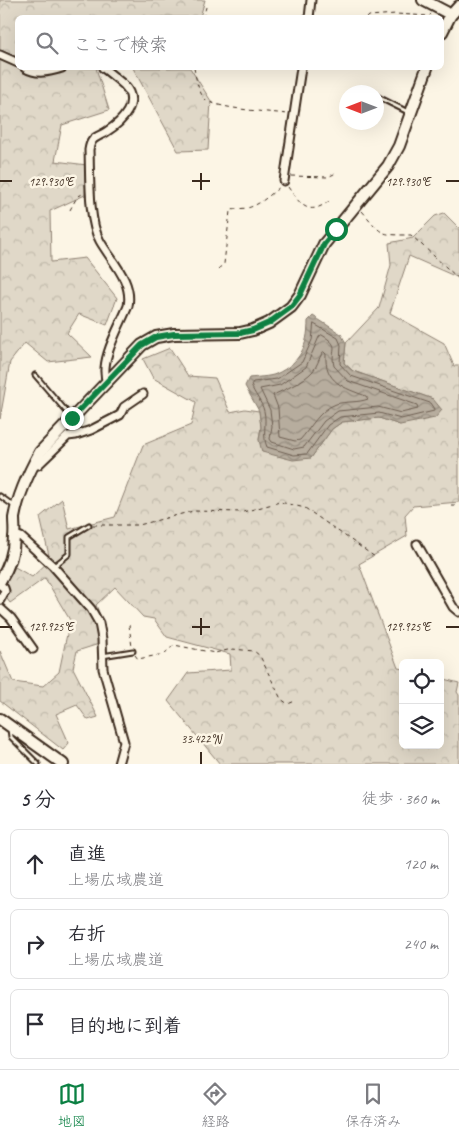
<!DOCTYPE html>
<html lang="ja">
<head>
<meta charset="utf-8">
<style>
	:root { --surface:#fff; --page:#f2f2f3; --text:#2b2b33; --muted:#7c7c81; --line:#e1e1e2; --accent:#0b8043 }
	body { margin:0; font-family:Caveat,"Klee One",sans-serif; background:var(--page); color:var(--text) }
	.controls { position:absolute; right:15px; bottom:15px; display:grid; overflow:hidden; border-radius:8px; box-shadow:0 5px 20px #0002 }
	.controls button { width:45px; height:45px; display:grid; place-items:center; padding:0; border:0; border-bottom:1px solid var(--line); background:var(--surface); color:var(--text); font:25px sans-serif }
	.compass { position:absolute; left:339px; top:85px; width:45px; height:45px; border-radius:50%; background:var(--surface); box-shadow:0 5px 20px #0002; rotate:270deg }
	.stop { position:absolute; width:15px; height:15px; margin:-11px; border:4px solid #0b8043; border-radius:50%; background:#fff }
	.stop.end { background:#0b8043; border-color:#fff; box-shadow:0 1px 5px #0008 }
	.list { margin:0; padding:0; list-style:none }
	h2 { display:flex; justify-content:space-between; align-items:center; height:65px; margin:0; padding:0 20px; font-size:21px }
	h2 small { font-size:16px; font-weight:400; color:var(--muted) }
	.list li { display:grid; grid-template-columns:32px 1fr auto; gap:15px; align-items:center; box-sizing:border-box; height:70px; margin:0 10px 10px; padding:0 10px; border:1px solid var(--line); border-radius:8px }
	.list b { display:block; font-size:19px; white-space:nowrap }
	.list p { margin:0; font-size:16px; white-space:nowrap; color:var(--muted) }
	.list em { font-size:16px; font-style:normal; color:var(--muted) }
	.icon { flex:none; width:28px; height:28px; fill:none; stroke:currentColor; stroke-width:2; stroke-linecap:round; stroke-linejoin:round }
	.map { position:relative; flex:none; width:459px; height:764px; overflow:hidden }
	.search { position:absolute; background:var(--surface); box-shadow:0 5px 20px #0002; left:15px; right:15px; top:15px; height:55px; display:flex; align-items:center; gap:12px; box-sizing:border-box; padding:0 18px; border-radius:8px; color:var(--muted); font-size:19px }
	.sheet { height:305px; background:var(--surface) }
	nav { display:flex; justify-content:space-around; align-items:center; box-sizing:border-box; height:70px; border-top:1px solid var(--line); background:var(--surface); font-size:14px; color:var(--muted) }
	nav a { display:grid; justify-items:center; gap:2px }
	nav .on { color:var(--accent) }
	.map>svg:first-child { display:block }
	.forest { fill:url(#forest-crowns); stroke:#8e8173 }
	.water { fill:url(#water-waves); stroke:#85796b }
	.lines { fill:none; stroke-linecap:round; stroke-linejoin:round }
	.shore { stroke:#6d5e51; stroke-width:1 }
	.lane-casing { stroke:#3b2a1e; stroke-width:7 }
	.street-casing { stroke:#3b2a1e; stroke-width:11 }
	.secondary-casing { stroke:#3b2a1e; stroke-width:14 }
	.primary-casing { stroke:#3b2a1e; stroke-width:14 }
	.path { stroke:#3b2a1e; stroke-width:1; stroke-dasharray:4 4; stroke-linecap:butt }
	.lane { stroke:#fcf5e5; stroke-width:3 }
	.street { stroke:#fcf5e5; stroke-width:7 }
	.secondary { stroke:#fcf5e5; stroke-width:10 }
	.primary { stroke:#fcf5e5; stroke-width:10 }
	.route { stroke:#0b8043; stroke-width:6 }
	.ticks { fill:none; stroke:#3b2a1e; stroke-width:2 }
	.ticks-label { font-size:12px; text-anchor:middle; fill:#3b2a1e; stroke:#fcf5e5; stroke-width:5; stroke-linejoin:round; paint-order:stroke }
</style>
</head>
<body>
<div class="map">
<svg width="459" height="764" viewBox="0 0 459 764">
	<defs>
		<pattern id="forest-crowns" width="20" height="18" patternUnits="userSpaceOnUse" patternTransform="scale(1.25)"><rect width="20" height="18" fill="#e0d8c8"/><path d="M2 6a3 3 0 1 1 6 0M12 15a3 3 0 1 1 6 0" fill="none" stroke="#c1baab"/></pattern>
		<pattern id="water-waves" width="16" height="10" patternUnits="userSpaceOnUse" patternTransform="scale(1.25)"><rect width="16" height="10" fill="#b7ad9e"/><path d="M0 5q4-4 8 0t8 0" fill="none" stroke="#968d80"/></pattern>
	</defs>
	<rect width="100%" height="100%" fill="#fcf5e5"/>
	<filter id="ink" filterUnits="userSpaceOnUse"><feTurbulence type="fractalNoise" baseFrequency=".02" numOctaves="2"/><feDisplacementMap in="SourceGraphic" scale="10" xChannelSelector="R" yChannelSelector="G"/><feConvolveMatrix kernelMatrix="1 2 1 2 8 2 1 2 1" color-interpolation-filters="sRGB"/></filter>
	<g filter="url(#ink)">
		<!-- forest -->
		<g class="forest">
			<polygon points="0,0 205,0 200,17 18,18 18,68 96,68 109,110 62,125 55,161 87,165 85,195 50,211 51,262 85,258 117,298 107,325 79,314 67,333 92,357 48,362 25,343 10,362 0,419"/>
			<polygon points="133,68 190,68 211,101 208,150 178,151"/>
			<polygon points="444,213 459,228 459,278 409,256 390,313 444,343 454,366 459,366 459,502 413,506 405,515 407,536 359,564 398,668 403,669 403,745 440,745 440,678 459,683 457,692 459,695 459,764 220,764 168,701 188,673 231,670 230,654 167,637 154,619 143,617 115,587 96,605 102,620 99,644 77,651 73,668 98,717 88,720 77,705 56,714 69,743 63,750 0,701 0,651 13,682 43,686 59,672 70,620 45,578 10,603 2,592 15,567 32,577 50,560 40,517 62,499 69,529 115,517 143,445 191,425 196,402 153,378 143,359 170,348 188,376 215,378 230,412 245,409 259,411 261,427 259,440 311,458 332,429 342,422 379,418 400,425 433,399 353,371 344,363 346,343 379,308 391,265 389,243 413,238 435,216"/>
		</g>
		<!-- water -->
		<path class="water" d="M313,316L341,334L346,343L344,363L353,371L433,399L442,410L435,418L400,425L379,418L342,422L332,429L311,458L293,460L262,452L259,440L261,427L259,411L245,386L249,378C257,377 269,377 276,374C300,363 308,346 308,321Z"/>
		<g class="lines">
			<!-- shore -->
			<g class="shore">
				<path d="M314,324L338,338L341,345L340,364L351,376L430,403L434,409V411L401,419L379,413L340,417L328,425L307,454L294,455L267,447C262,436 267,423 264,411C262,402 254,394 251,385L253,382L277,379L302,362L312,340Z"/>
				<path d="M322,335C342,347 330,348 334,366L348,381L417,405L418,409L401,413L378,407L338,411L324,421L304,447L294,449L272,442L270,439L272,426L270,410L260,389L280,385L306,367L319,337Z"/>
				<path d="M324,352L326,354C324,382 344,388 366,396L368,399C358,403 346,401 336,404C319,410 311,428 300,440L295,441L280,437L278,408L273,395C286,389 303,382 313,371C317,366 319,359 322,353Z"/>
			</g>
			<defs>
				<g id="lane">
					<polyline points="376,96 408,112"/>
					<polyline points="35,375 72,418"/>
					<polyline points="0,496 14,506"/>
					<polyline points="54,566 69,554 69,537 89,525"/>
					<polyline points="102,656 133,651"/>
					<polyline points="10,729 11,737 38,764"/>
				</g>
				<g id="street">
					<polyline points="309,18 311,0"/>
					<polyline points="0,55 18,63"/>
					<path d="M25,68C37,75 49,72 62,68"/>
					<path d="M103,68C110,73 117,79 124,85C141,103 122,122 106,132C96,138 91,137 89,150C90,174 88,221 100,241C112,262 133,281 128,306C120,326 98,362 107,382"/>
					<polyline points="284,181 301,68"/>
					<polyline points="33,465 38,465 68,436 76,435 91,430 120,415 124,407 143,394"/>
					<polyline points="15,535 21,537 53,566 91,609 99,623 102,639 103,669 124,742 118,764"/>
					<polyline points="417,544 453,607 459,612"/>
					<polyline points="0,585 4,588 5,591 0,600"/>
					<polyline points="0,608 11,618 33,649"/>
				</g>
				<g id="secondary">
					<polyline points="423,0 446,12 450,16"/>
					<polyline points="442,32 450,16 459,6"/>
					<path d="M0,581C9,567 14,554 14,537C15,531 14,524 14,518C18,495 29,472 40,452L142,345L156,337L174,334L240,333L253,330L269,323L291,307L300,295L324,244L388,166L399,146L427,68"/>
				</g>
				<polyline id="primary" points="0,719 63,764"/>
			</defs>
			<!-- lane casing -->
			<use href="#lane" class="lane-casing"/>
			<!-- street casing -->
			<use href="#street" class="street-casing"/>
			<!-- secondary casing -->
			<use href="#secondary" class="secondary-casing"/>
			<!-- primary casing -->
			<use href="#primary" class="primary-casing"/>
			<!-- path -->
			<g class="path">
				<polyline points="203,18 206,7"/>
				<polyline points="367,18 369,16 396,14 429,16 431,14"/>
				<path d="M194,68C196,78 198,93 206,100C219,109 270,112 288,114"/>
				<polyline points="291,176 328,177 336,173"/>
				<path d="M288,187C302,207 309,217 332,199"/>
				<polyline points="70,210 77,197 84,193"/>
				<path d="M362,211C383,235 378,235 411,235L459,279"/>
				<path d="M218,269L224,264L230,211C238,207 245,210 253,206C263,202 272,193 280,187"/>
				<polyline points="451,506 459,506"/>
				<polyline points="93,525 139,525 193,511 243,512 280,502 305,508 375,557"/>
				<polyline points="129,625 132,647"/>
				<polyline points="135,655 138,659 164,654 174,645 215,653 232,649 254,651 260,656 281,699 288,704 295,701"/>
			</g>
			<!-- lane -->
			<use href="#lane" class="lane"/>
			<!-- street -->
			<use href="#street" class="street"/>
			<!-- secondary -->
			<use href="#secondary" class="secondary"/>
			<!-- primary -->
			<use href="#primary" class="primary"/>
		</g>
	</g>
	<g class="lines" filter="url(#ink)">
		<!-- route -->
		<polyline class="route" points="72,418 142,345 156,337 174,334 240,333 253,330 269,323 291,307 300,295 324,244 336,229"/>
	</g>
	<!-- ticks -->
	<path class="ticks" d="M201,173V190M0,181H12M192,181H210M446,181H459M201,618V635M0,627H12M192,627H210M446,627H459M201,752V764"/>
	<g class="ticks-label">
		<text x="408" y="186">129.930°E</text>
		<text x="51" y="186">129.930°E</text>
		<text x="408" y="631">129.925°E</text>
		<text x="51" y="631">129.925°E</text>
		<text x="201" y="743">33.422°N</text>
	</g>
</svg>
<div class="controls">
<button><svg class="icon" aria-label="locate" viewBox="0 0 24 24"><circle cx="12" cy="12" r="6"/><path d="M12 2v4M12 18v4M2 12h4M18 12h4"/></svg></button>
<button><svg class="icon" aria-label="layers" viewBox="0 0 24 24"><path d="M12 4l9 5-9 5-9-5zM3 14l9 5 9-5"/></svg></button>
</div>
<svg class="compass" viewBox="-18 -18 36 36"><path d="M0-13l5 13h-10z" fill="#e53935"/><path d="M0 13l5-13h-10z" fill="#7c7c81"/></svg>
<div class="stop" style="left:336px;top:229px"></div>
<div class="stop end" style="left:72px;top:418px"></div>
<div class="search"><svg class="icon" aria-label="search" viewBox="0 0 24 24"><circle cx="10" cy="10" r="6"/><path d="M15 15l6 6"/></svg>ここで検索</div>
</div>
<section class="sheet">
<h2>5 分<small>徒歩 · 360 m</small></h2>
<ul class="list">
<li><svg class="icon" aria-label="ahead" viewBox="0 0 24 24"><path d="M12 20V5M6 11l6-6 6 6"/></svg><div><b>直進</b><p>上場広域農道</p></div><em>120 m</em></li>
<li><svg class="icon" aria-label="right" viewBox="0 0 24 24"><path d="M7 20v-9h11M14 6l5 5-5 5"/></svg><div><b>右折</b><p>上場広域農道</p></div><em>240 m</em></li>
<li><svg class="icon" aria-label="arrive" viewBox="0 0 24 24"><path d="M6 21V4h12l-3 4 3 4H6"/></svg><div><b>目的地に到着</b></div></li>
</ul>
</section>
<nav>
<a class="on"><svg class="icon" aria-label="map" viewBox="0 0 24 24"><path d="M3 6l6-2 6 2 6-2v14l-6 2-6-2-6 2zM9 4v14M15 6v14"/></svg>地図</a>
<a><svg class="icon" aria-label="directions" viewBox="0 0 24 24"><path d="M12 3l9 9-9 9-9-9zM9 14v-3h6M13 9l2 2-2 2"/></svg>経路</a>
<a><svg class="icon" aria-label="saved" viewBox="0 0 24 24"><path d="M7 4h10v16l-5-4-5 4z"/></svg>保存済み</a>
</nav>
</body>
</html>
